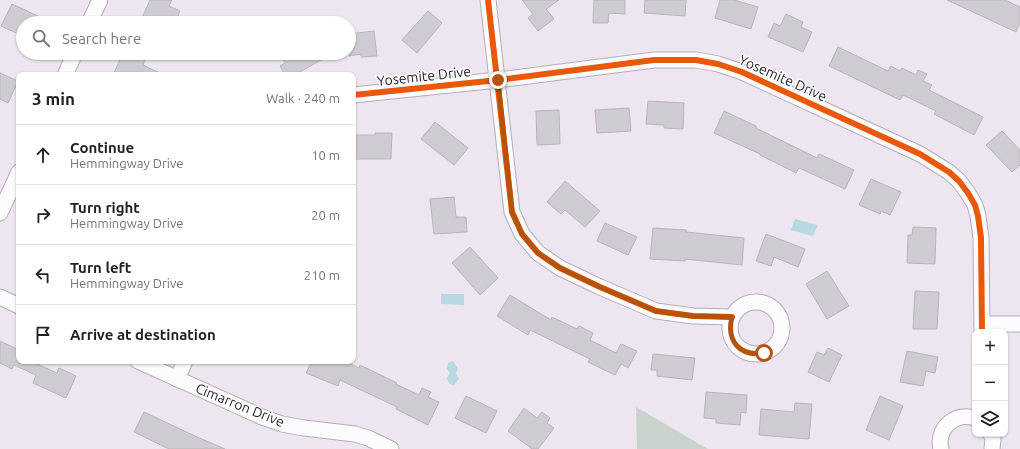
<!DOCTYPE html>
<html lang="en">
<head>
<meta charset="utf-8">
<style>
	:root { --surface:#fff; --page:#f6f6f6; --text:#202124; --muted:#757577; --line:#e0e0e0 }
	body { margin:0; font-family:Ubuntu,sans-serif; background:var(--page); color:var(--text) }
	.controls { position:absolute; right:12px; bottom:12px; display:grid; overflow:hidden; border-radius:8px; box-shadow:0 1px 3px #0004 }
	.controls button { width:36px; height:36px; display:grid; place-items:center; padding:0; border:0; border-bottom:1px solid var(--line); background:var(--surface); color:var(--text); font:20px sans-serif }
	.stop { position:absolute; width:12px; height:12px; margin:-9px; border:3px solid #b45309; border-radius:50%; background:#fff }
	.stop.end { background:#b45309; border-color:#fff; box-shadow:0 1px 4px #0008 }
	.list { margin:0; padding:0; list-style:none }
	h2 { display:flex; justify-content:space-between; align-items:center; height:52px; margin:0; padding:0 16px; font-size:17px }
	h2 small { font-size:13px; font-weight:400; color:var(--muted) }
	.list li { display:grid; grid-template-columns:26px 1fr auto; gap:12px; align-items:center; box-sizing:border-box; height:60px; padding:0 16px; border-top:1px solid var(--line) }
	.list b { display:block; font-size:15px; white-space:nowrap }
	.list p { margin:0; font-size:13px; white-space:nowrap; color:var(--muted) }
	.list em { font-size:13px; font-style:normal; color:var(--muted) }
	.icon { flex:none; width:22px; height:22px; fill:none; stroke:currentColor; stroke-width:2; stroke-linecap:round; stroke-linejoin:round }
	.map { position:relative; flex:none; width:1020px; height:449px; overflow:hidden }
	.search { position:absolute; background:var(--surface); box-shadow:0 1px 3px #0004; left:16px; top:16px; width:340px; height:44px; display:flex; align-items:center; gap:10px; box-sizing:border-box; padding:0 14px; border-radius:22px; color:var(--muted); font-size:15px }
	.panel { position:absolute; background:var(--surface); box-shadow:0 1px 3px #0004; left:16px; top:72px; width:340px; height:292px; border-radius:8px }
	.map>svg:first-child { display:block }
	.green { fill:#cad2cc }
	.water { fill:#b8d8e2 }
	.building { fill:#d0cbd2; stroke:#b9b4bb }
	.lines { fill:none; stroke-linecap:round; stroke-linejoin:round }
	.minor-casing { stroke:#b3aeb5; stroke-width:17 }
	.minor { stroke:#fcfbfd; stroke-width:15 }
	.cycleway-casing { stroke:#fff; stroke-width:8 }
	.cycleway { stroke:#e8590c; stroke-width:6 }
	.route { stroke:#b45309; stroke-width:5 }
	.labels { text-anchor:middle; stroke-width:3; stroke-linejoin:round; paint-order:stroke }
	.street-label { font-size:14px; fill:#221f24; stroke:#fff }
</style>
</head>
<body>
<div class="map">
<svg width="1020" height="449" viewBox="0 0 1020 449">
	<rect width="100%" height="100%" fill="#ede6f0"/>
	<!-- green -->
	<polygon class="green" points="636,407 708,449 637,449"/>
	<!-- water -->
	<g class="water">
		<polygon points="795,219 818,225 813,236 791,230"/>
		<polygon points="441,294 464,294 464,305 441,304"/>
		<polygon points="453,361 458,368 456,373 459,379 454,385 449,384 447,378 450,373 447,369 448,363"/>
	</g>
	<!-- building -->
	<g class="building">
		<polygon points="150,0 172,0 169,6 180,11 175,23 149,23 141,20"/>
		<polygon points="522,0 559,0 546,9 554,19 538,31 528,18 533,14"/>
		<polygon points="594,0 625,0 625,14 609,13 608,23 593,23"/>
		<polygon points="645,0 686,0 685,16 644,13"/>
		<polygon points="720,0 734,0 758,7 751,29 715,18"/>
		<polygon points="947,0 1005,0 1020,7 1020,23 1016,32"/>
		<polygon points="12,4 53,23 23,23 23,36 1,26"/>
		<polygon points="428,11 442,23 417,53 402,40"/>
		<polygon points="786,14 803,22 801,27 812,32 803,52 768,37 774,23 780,26"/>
		<polygon points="374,31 377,56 361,57 361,54 349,56 349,34"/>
		<polygon points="838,47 888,71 891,66 900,71 902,68 916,75 918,70 927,74 923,81 932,85 929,90 983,117 974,135 934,114 936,111 903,95 900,100 829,66"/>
		<polygon points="123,53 131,53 145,60 143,65 164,75 113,75"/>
		<polygon points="289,53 334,53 294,75 285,75 280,66 285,63 282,57"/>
		<polygon points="0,73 18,81 8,103 0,99"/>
		<polygon points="648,101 684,103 683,129 664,128 664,125 646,124"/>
		<polygon points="629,108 631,131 597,133 595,110"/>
		<polygon points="559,110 560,144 537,145 536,111"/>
		<polygon points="724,111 756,126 756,128 817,158 819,154 854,170 845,189 799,168 796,173 760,155 760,154 714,133"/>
		<polygon points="435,122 468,148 454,165 421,139"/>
		<polygon points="1002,131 1020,150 1020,165 1012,172 986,145"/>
		<polygon points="375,133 392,133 391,159 354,159 354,135 375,135"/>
		<polygon points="871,179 901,192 890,215 881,211 880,214 859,205"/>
		<polygon points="565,181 600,211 585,227 565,210 561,214 547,202"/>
		<polygon points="454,197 456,217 466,217 467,232 434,234 430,199"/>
		<polygon points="605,223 637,237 628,255 597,241"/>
		<polygon points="913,227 936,228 935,264 907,263 908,235 912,235"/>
		<polygon points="653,228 686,230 686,232 744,238 742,265 685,259 685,261 650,259"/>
		<polygon points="766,234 805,249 798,267 774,257 771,266 756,261"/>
		<polygon points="470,247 498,278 480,295 452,263"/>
		<polygon points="827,271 849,306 827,319 806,284"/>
		<polygon points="915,291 939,292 937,329 913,329"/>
		<polygon points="510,295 551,320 552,317 577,329 579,326 593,333 590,340 616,353 621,344 637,351 628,368 621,364 615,375 588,362 590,359 530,330 528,335 497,316"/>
		<polygon points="0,341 19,350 19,361 30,361 57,373 59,368 76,376 66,398 33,383 36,375 14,365 12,369 0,363"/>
		<polygon points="828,348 842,355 829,382 808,372 817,352 824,355"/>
		<polygon points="907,351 938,357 935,373 926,371 923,386 900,382"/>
		<polygon points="653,354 695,358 692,380 657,376 657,370 651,370"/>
		<polygon points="312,361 344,361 359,368 360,365 397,383 396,384 419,395 422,388 431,392 428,397 439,402 428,425 396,409 397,407 340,380 338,386 306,373"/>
		<polygon points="706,392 747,395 746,413 741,412 740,425 716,423 716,419 704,418"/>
		<polygon points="466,396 497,411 486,433 455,418"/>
		<polygon points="880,396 903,406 889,440 866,430"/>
		<polygon points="795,403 812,404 809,439 759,435 761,409 794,412"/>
		<polygon points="524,408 537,418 542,412 550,418 547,423 554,428 538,449 532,449 508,431"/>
		<polygon points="144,412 195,436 225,449 169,449 134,432"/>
	</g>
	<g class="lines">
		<defs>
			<g id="minor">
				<polyline points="488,0 512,212 522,234 538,253 560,268 600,287 656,311 693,316 732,317"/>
				<polyline points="89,23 100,0"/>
				<polyline points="65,75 75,53"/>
				<polyline points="353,95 498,80 654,60 696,60 718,64 742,72 920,154 949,172 959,181 968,193 975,205 978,216 981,238 982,332"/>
				<polyline points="0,213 19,172"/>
				<polyline points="0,297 19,306"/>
				<circle cx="756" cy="328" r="26"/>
				<polyline points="982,324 1020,324"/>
				<polyline points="138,361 262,417 282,424 304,428 355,434 368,438 391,449"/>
				<polyline points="177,379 185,361"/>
				<polyline points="991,434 993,439 992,449"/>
				<path d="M941,449C936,428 955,412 975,418"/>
			</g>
		</defs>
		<!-- minor casing -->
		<use href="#minor" class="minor-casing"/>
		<!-- minor -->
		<use href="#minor" class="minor"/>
		<defs>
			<g id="cycleway">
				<polyline points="488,0 512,212 522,234 538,253 560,268 600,287 656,311 693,316 732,317"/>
				<polyline points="353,95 498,80 654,60 696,60 718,64 742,72 920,154 949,172 959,181 968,193 975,205 978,216 981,238 982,332"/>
			</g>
		</defs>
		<!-- cycleway casing -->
		<use href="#cycleway" class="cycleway-casing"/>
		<!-- cycleway -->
		<use href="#cycleway" class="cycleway"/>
	</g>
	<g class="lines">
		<!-- route -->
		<path class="route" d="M498,80L512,212L522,234L538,253L560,268L600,287L656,311L693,316L732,317C726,341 740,357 764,353"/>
	</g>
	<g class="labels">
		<!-- street labels -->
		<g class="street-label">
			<text transform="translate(424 76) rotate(-6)" y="5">Yosemite Drive</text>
			<text transform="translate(783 78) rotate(24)" y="5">Yosemite Drive</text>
			<text transform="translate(240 405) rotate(22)" y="5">Cimarron Drive</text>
		</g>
	</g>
</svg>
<div class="controls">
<button>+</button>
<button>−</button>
<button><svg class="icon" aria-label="layers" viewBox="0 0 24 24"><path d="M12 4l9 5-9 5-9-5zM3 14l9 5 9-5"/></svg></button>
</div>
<div class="stop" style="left:764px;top:353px"></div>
<div class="stop end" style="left:498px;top:80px"></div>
<div class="search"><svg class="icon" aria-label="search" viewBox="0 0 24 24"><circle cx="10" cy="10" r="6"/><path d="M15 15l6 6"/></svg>Search here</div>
<section class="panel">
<h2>3 min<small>Walk · 240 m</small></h2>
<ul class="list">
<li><svg class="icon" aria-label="ahead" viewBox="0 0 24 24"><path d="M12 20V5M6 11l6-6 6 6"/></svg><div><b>Continue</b><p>Hemmingway Drive</p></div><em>10 m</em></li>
<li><svg class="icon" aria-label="right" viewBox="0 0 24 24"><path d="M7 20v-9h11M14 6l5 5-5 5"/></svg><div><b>Turn right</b><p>Hemmingway Drive</p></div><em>20 m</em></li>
<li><svg class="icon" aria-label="left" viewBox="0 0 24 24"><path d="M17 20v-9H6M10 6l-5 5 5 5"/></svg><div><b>Turn left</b><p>Hemmingway Drive</p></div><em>210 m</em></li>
<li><svg class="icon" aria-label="arrive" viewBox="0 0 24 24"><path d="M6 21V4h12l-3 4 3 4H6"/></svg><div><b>Arrive at destination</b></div></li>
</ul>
</section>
</div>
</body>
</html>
